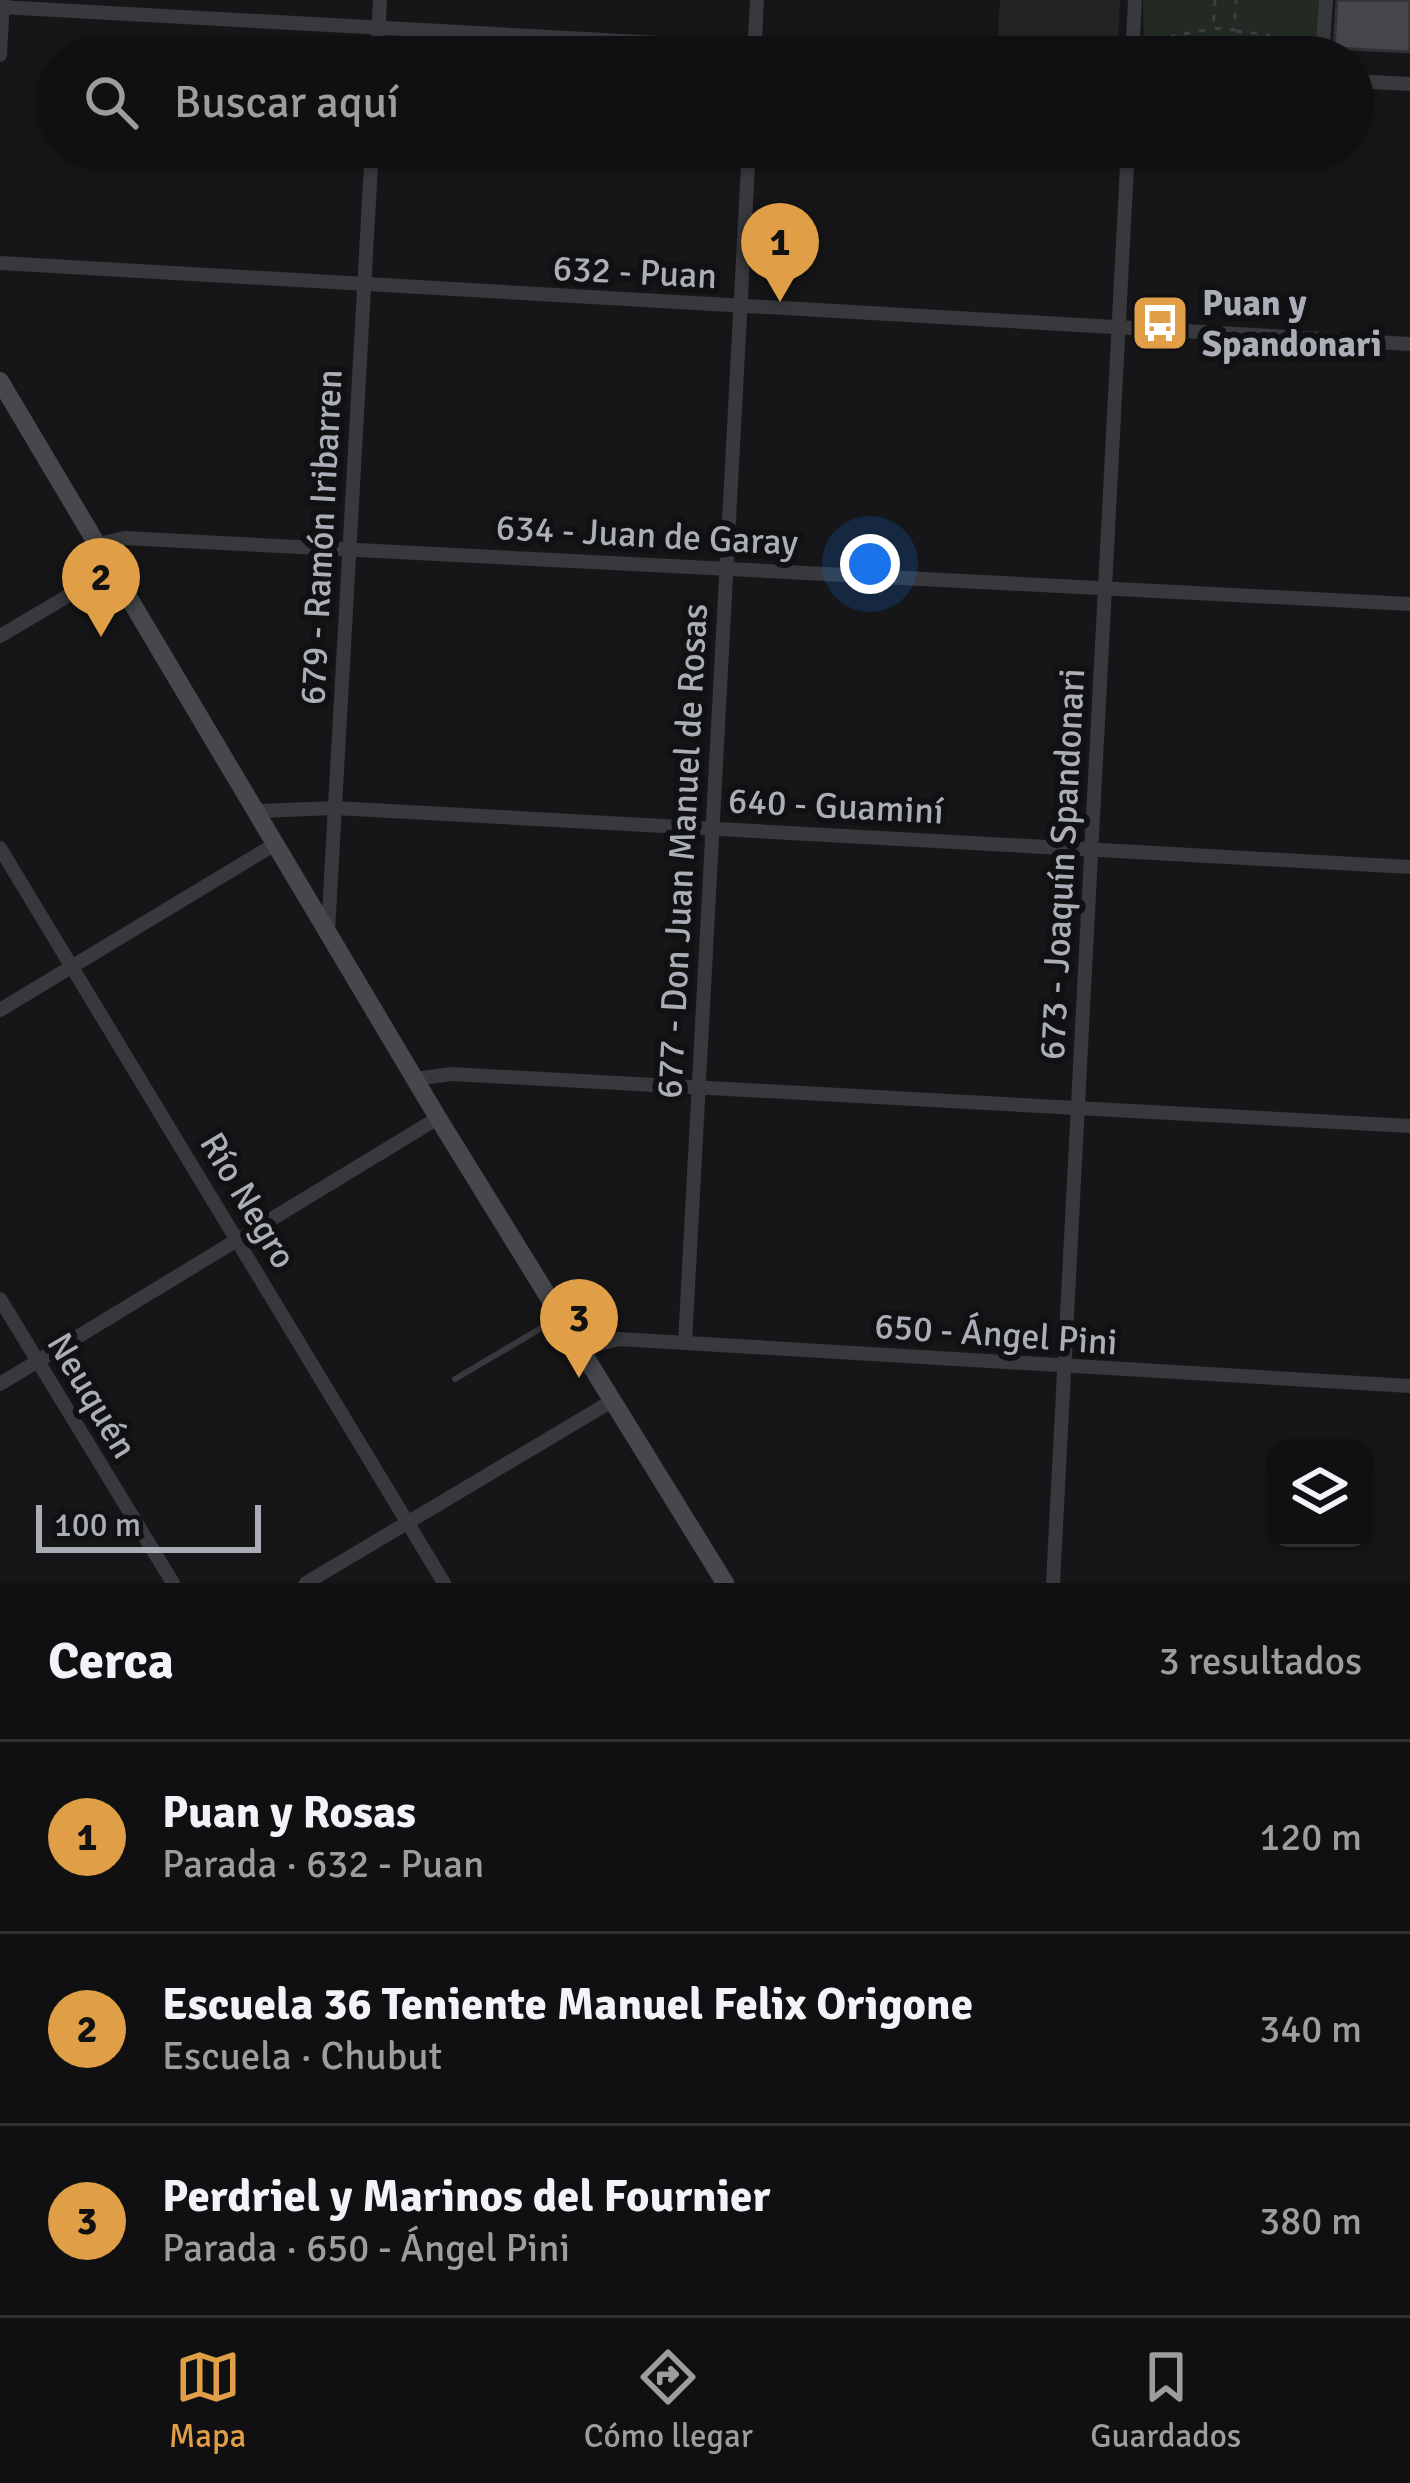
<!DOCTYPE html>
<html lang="es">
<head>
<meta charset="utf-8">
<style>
	:root { --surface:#101012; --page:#19191b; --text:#f1f3f6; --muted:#9c9d9f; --line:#303032; --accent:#e09f46 }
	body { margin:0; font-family:Signika,sans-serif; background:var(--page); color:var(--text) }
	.controls { position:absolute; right:36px; bottom:36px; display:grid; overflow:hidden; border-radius:24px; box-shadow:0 3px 9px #0004 }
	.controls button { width:108px; height:108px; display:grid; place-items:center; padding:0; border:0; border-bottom:3px solid var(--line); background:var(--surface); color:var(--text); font:60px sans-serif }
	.scale { position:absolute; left:36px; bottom:30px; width:225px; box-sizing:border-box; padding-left:12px; border:6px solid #aaafb7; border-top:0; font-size:33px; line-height:42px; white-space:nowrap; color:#aaafb7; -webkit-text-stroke:9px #111113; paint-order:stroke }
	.you { position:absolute; left:870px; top:564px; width:42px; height:42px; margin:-30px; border:9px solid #fff; border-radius:50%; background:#1a73e8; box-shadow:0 0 0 18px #1a73e833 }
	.badge { display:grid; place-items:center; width:78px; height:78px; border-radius:50%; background:var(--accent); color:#111; font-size:39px; font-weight:700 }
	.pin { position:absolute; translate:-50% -99px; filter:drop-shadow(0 3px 6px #0008) }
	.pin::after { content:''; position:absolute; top:63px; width:42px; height:36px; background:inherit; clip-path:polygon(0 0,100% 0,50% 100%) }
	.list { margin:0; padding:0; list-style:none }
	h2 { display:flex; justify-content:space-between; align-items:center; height:156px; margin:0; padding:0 48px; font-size:51px }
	h2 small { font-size:39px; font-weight:400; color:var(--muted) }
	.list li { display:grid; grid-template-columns:78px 1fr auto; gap:36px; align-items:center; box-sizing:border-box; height:192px; padding:0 48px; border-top:3px solid var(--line) }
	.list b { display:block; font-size:45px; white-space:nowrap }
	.list p { margin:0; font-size:39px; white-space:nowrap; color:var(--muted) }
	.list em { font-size:39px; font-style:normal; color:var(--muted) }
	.icon { flex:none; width:66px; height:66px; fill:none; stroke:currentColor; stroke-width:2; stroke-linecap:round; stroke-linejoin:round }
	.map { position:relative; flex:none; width:1410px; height:1583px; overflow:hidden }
	.search { position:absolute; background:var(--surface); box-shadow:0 3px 9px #0004; left:36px; right:36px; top:36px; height:132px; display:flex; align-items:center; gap:30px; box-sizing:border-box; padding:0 42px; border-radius:66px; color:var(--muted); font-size:45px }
	.sheet { height:732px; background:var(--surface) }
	nav { display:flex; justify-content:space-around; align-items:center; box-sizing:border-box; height:168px; border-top:3px solid var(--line); background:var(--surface); font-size:33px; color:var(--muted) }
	nav a { display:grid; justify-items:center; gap:6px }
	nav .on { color:var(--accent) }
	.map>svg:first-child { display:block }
	.built { fill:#222325 }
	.green { fill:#232a23 }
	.building { fill:#45474b; stroke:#303134; stroke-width:3 }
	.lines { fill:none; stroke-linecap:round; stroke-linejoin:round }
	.path { stroke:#3e4043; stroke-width:3; stroke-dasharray:6 9; stroke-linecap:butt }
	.service { stroke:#38393c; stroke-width:6 }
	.minor { stroke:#38393c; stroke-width:14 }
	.secondary { stroke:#46484c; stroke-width:18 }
	.labels { text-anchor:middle; stroke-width:12; stroke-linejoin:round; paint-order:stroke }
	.street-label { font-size:36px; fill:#aaafb7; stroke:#111113 }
	.poi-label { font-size:36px; font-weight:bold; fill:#aaafb7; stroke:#111113; text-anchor:start }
</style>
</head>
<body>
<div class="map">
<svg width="1410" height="1583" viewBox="0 0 1410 1583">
	<rect width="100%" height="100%" fill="#161618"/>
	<!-- built -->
	<polygon class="built" points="1000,0 1120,0 1118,42 1108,53 997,47"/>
	<!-- green -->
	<polygon class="green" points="1143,0 1319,0 1316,57 1144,57"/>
	<!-- building -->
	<polygon class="building" points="1337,0 1410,0 1410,52 1334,48"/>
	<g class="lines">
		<!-- path -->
		<g class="path">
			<polyline points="1215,0 1213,28 1234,30 1236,0"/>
			<polyline points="1236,31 1268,35 1295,57"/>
			<polyline points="1147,57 1172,36 1212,29"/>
			<polyline points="1221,57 1222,31"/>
		</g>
		<!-- service -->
		<polyline class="service" points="455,1379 560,1317"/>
		<!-- minor -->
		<g class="minor">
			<polyline points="0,7 916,57"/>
			<polyline points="0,55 3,0"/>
			<polyline points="377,57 380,0"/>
			<polyline points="754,57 757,0"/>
			<polyline points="1132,57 1135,0"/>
			<polyline points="1322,57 1326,0"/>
			<polyline points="1353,81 1410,84"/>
			<polyline points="0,263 1410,344"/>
			<polyline points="98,544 124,538 1410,604"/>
			<polyline points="0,636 112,570"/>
			<polyline points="259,811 335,808 1410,867"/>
			<polyline points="0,848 444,1583"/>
			<polyline points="328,931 372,147"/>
			<polyline points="0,1010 277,843"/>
			<polyline points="415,1079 451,1074 1410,1126"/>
			<polyline points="0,1299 173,1583"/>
			<polyline points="685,1343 749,147"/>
			<polyline points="579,1349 619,1339 1410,1386"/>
			<polyline points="0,1384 438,1118"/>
			<polyline points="306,1583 612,1401"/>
			<polyline points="1053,1583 1128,147"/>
		</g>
		<!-- secondary -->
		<polyline class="secondary" points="0,381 438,1118 725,1583"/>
	</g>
	<!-- icons -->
	<defs>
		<symbol id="bus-square" viewBox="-11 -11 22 22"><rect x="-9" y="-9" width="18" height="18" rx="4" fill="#e09f46" stroke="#111113"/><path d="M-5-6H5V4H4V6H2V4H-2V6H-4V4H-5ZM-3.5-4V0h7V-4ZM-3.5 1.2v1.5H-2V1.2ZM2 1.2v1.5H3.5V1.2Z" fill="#fff"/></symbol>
	</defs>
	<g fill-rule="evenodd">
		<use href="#bus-square" x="1127" y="290" width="66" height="66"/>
	</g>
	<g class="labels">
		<!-- street labels -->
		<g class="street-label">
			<text transform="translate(635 271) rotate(3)" y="13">632 - Puan</text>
			<text transform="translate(647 534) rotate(3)" y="13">634 - Juan de Garay</text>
			<text transform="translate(320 537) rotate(-87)" y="13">679 - Ramón Iribarren</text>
			<text transform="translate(836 805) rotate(3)" y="13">640 - Guaminí</text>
			<text transform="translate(681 851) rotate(-87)" y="13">677 - Don Juan Manuel de Rosas</text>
			<text transform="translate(1061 864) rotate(-87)" y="13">673 - Joaquín Spandonari</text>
			<text transform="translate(249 1200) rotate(59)" y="13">Río Negro</text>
			<text transform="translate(996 1333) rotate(4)" y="13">650 - Ángel Pini</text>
			<text transform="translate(93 1395) rotate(59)" y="13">Neuquén</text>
		</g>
		<!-- poi labels -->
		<g class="poi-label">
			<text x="1202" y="315">Puan y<tspan x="1202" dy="41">Spandonari</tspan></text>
		</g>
	</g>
</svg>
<div class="controls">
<button><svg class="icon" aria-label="layers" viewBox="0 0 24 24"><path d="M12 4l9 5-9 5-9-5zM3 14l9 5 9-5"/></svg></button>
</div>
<div class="scale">100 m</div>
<div class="you"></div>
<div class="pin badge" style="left:780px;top:302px">1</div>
<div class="pin badge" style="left:101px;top:637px">2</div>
<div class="pin badge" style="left:579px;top:1378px">3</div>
<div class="search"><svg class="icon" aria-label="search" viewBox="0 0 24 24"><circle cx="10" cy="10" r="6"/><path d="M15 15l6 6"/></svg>Buscar aquí</div>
</div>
<section class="sheet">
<h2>Cerca<small>3 resultados</small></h2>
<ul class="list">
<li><span class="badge">1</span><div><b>Puan y Rosas</b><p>Parada · 632 - Puan</p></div><em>120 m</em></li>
<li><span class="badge">2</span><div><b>Escuela 36 Teniente Manuel Felix Origone</b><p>Escuela · Chubut</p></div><em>340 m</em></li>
<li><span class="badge">3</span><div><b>Perdriel y Marinos del Fournier</b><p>Parada · 650 - Ángel Pini</p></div><em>380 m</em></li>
</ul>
</section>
<nav>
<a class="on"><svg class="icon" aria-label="map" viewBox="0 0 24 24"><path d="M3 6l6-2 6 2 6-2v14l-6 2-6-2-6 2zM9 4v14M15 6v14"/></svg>Mapa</a>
<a><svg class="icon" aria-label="directions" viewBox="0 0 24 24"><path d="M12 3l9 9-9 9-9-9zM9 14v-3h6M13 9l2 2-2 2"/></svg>Cómo llegar</a>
<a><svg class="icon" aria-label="saved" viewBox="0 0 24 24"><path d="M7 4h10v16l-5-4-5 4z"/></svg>Guardados</a>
</nav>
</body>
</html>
